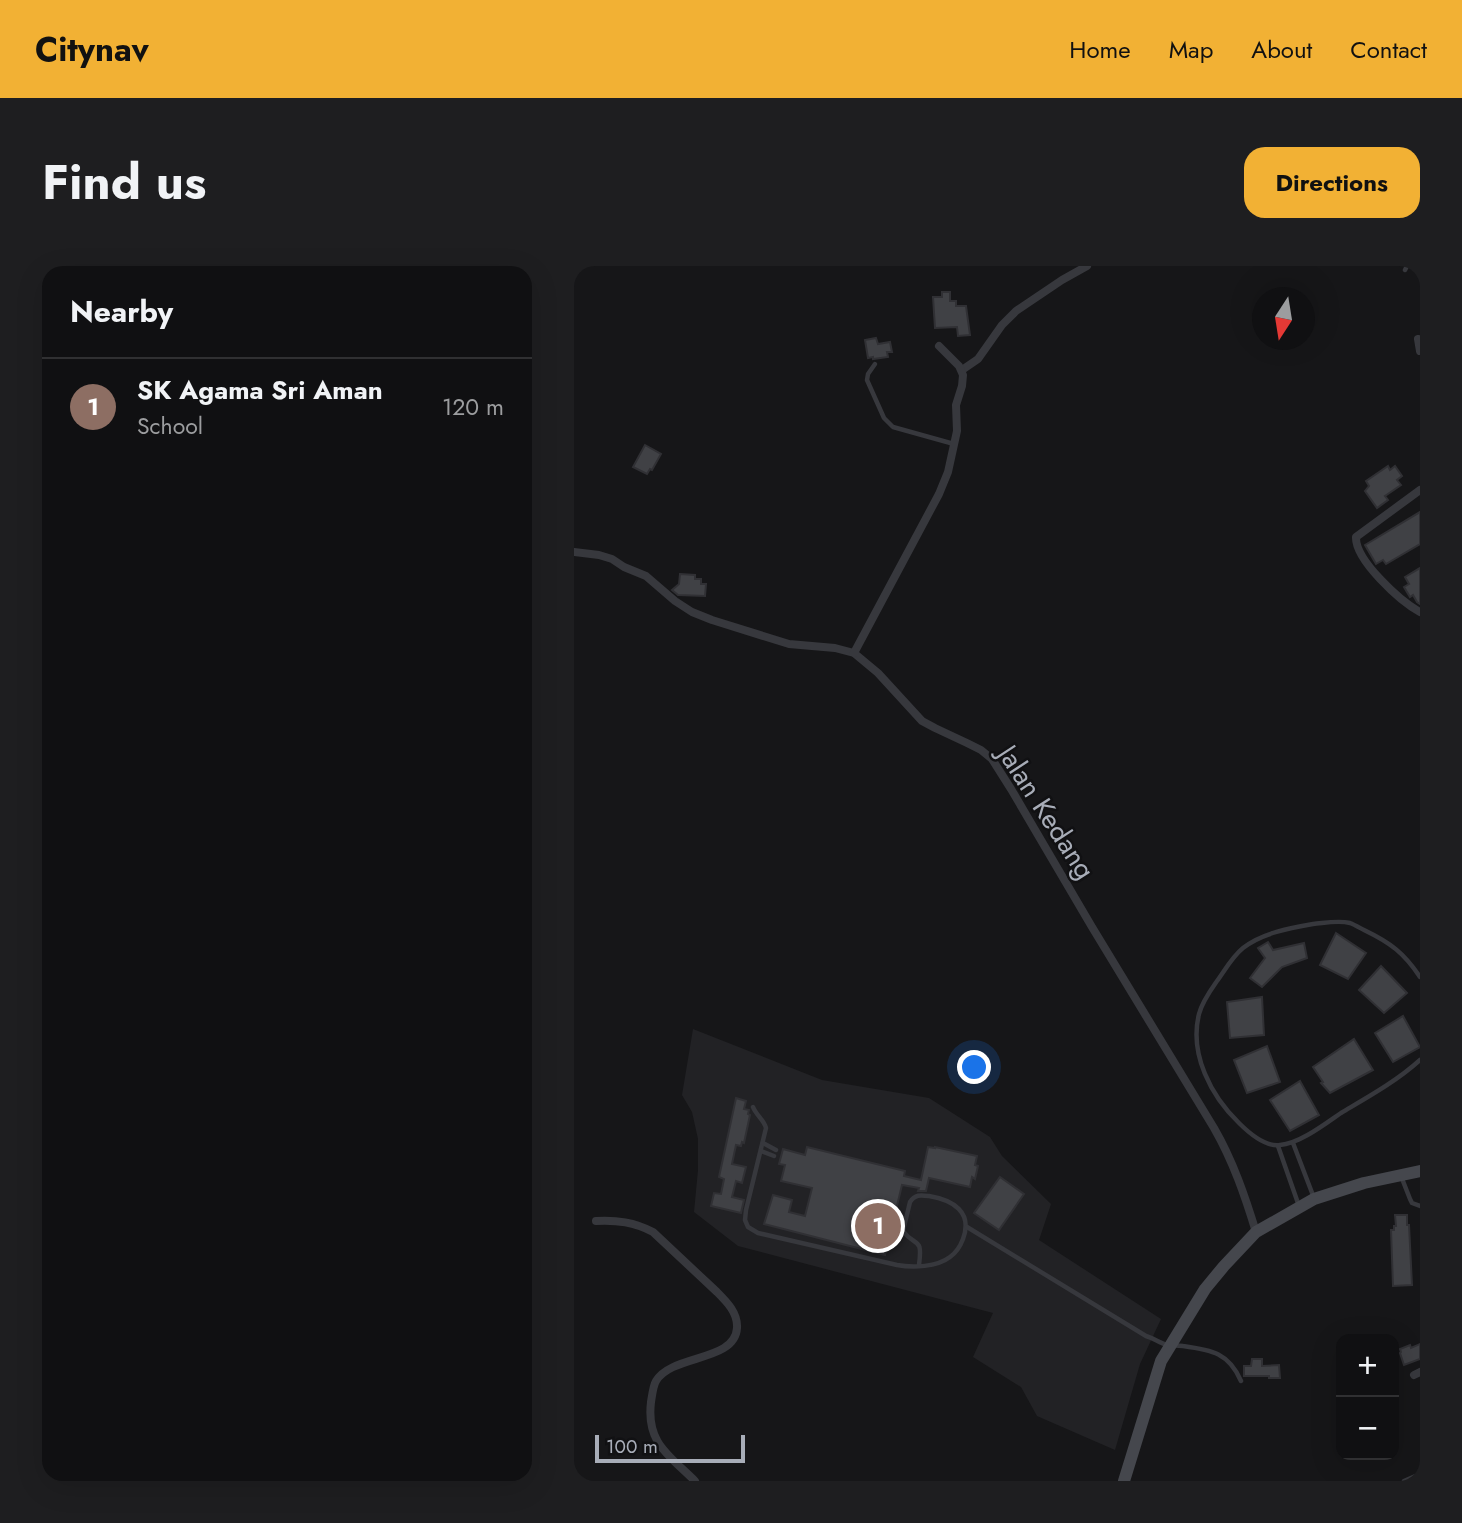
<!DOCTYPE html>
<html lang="en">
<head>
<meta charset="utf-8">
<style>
	:root { --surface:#101012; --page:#1e1e20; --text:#f1f3f6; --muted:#9c9d9f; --line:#303032; --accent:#f2b134 }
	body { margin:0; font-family:Jost,sans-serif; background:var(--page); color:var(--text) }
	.controls { position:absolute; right:21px; bottom:21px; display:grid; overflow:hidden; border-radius:14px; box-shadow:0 7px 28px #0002 }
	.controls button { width:63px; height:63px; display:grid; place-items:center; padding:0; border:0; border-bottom:2px solid var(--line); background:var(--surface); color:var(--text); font:35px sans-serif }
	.compass { position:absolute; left:678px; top:21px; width:63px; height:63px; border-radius:50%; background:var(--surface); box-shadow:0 7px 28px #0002; rotate:192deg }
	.scale { position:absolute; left:21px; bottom:18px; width:150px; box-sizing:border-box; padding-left:7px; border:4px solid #a8adb8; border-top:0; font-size:19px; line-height:24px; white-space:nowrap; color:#a8adb8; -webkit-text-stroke:5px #111113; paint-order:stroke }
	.you { position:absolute; left:401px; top:802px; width:24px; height:24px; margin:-18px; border:5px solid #fff; border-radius:50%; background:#1a73e8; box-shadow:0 0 0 10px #1a73e833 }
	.badge { display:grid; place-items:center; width:46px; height:46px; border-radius:50%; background:var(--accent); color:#fff; font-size:23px; font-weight:700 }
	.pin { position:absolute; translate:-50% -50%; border:4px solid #fff; box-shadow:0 2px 7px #0006 }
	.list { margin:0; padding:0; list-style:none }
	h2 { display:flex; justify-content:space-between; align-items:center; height:91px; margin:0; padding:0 28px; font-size:30px }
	h2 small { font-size:23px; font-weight:400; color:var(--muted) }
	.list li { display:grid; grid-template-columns:46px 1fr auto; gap:21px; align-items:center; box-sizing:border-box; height:98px; padding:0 28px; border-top:2px solid var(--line) }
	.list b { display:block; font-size:26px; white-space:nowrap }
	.list p { margin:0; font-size:23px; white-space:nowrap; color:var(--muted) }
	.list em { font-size:23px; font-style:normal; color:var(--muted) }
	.map { position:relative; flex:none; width:846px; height:1215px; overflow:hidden; border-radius:21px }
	header { display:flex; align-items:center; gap:42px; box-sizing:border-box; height:98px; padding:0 35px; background:var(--accent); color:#111 }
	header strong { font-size:33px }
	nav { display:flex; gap:38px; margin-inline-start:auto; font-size:24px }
	.intro { display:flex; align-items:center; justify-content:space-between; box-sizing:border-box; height:168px; padding:0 42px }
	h1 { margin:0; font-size:49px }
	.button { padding:18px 32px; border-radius:21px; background:var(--accent); color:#111; font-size:24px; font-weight:700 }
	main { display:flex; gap:42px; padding:0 42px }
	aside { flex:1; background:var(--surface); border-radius:21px; box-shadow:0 7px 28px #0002 }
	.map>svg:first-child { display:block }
	.built { fill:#222225 }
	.building { fill:#404145; stroke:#303034; stroke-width:2 }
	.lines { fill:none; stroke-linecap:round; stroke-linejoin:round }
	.service { stroke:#37383d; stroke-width:4.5 }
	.minor { stroke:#37383d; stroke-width:8 }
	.secondary { stroke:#45474d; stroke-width:12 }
	.labels { text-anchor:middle; stroke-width:5; stroke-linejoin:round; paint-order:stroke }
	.street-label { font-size:28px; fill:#a8adb8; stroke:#111113 }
</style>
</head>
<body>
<header>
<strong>Citynav</strong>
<nav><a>Home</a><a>Map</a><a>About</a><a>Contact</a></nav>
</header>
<div class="intro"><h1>Find us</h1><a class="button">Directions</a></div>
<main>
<aside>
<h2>Nearby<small></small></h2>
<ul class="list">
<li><span class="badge" style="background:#8d6e63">1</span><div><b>SK Agama Sri Aman</b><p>School</p></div><em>120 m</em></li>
</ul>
</aside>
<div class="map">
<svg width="846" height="1215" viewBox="0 0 846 1215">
	<rect width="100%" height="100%" fill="#161618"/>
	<!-- built -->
	<polygon class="built" points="119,763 248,814 355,832 416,871 428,890 477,938 465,974 587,1053 566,1098 541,1184 463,1150 447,1121 399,1091 419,1047 164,980 120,946 124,904 124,873 118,846 108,829"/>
	<!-- building -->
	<g class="building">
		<polygon points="368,26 376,26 376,35 382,35 382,40 392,40 396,69 384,70 383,61 361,62 359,31 368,31"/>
		<polygon points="302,72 304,78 316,76 318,86 313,86 314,91 299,93 299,91 294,92 291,74"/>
		<polygon points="71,179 87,188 78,204 76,203 73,208 59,201"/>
		<polygon points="814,200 816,204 821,200 828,210 823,214 827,219 811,230 814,234 803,242 791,225 795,220 792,215"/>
		<polygon points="846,246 846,278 812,298 809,294 802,298 791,279"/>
		<polygon points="846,302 846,338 843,336 839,329 836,331 830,321 835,318 831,311"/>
		<polygon points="106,308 121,309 121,313 127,313 127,318 132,318 131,330 104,329 98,324 105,318"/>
		<polygon points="762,667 792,687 774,713 746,699"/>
		<polygon points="694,676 699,684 730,677 733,692 708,701 688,721 676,712 691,692 684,682"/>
		<polygon points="807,700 833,727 810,747 785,724"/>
		<polygon points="688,731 690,769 656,772 653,736"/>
		<polygon points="829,750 846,781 819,796 801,767"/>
		<polygon points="780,773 799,804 756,827 747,817 749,816 739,801"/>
		<polygon points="693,780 706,816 673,827 660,794"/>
		<polygon points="726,815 745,849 716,865 696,834"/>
		<polygon points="162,832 172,835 170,843 175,844 174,848 176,849 170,877 168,876 167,880 162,879 158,898 172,901 168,917 162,915 158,931 170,934 167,947 137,940 140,927 147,928 150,913 145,911"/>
		<polygon points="233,881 331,905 330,910 347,914 354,881 361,882 361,881 403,890 401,899 404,900 401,913 398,911 396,921 355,912 352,925 344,925 345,922 328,919 322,944 326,945 325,952 320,951 311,989 190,958 199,929 218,934 215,946 231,950 238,922 207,915 211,899 205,898 209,883 231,889"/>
		<polygon points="426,911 450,928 425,964 400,947"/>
		<polygon points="821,949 833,949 833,959 835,959 838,1019 819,1020 817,964 820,964 820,960 822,960"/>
		<polygon points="846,1078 846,1093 830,1099 826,1087 827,1086 826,1083 836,1079 837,1082"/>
		<polygon points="678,1093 688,1093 688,1100 705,1099 706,1112 695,1112 695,1110 670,1110 670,1100 677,1100"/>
	</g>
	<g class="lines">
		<!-- service -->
		<g class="service">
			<polyline points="831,4 833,0"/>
			<polyline points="301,98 294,108 293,114 310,152 319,161 380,178"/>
			<path d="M846,711C830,687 817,677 790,664C786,662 781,659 776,657C764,654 751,657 739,658C716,662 688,667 669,682C658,691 651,704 643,715C636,725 628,736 625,748C615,788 637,830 665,857C675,867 692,881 706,879C725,878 751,858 767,847C794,831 823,815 846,794"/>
			<path d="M179,841C182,849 190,854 192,862L172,944L171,954L174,961L184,967L323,999C339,1002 363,1001 376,991C383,986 386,981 389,973C399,946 379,934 355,930C347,929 341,928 336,936L329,965C341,982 349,969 345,999"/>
			<polyline points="189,877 202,884"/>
			<polyline points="719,877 740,932"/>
			<polyline points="704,880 725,940"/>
			<polyline points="187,885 200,890"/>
			<polyline points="827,910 836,933 838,937 846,940"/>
			<path d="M393,961L572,1070C579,1072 586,1077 593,1079C598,1080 604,1079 609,1080C638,1084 655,1087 667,1115"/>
			<polyline points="830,1215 846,1208"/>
		</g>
		<!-- minor -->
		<g class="minor">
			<polyline points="844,73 846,85"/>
			<polyline points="388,104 404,93 428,59 442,45 488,14 513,0"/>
			<path d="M846,224L782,271C781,294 826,335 846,346"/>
			<path d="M0,286L25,289L38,293L50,301L72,310L101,335L118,346L138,354L215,378L261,382L280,387L304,407L348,455L361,462L393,477L407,484L418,493L437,523L518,661L640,862C659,895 671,930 682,966"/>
			<polyline points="280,387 365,228 374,206 383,165 382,139 388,120 389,109 385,100 365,80"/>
			<path d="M22,955C43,954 60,956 79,966L143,1026C153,1036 164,1047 163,1062C161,1096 98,1088 82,1115C79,1120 78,1130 77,1136C72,1177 95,1189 121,1215"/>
			<polyline points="840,1109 846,1106"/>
		</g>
		<!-- secondary -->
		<polyline class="secondary" points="550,1215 587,1095 631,1023 650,1000 682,966 740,933 790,917 846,905"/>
	</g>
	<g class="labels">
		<!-- street labels -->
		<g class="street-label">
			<text transform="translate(473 546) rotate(57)" y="10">Jalan Kedang</text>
		</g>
	</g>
</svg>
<div class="controls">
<button>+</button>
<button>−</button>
</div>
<svg class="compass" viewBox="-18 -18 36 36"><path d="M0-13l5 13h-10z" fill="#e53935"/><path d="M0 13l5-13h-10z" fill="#9c9d9f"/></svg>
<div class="scale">100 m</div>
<div class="you"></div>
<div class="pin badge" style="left:304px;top:960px;background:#8d6e63">1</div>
</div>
</main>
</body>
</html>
